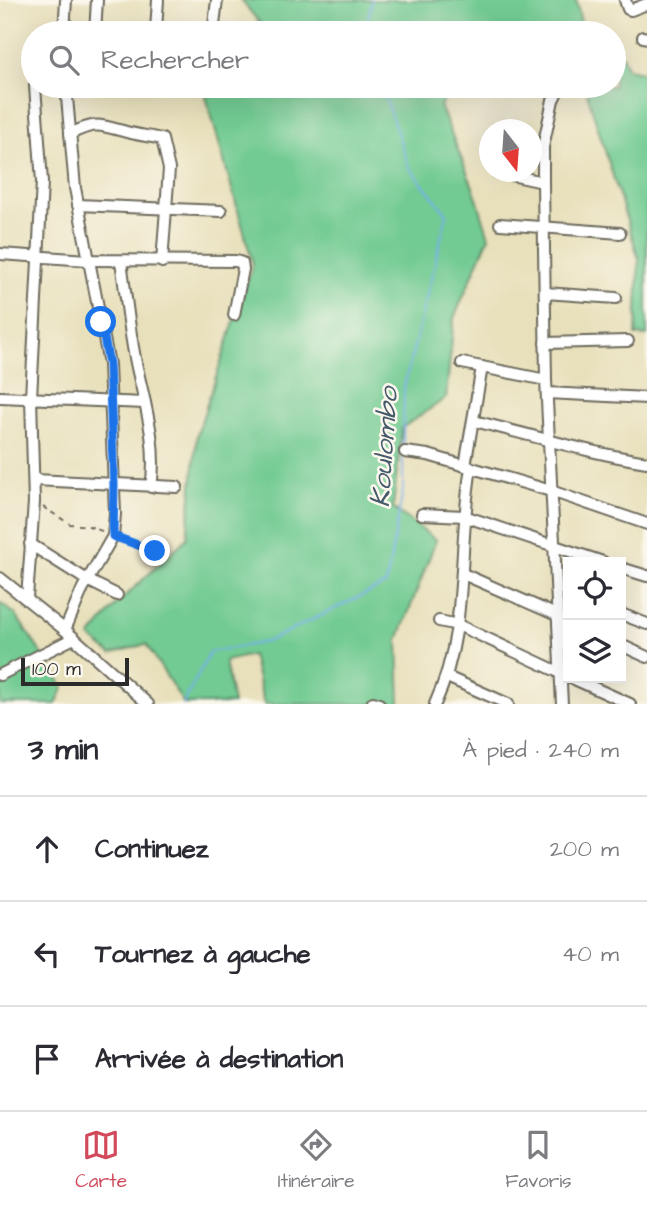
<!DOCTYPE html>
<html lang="fr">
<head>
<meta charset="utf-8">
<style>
	:root { --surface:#fff; --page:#f7f7f7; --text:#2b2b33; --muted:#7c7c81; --line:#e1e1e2; --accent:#d1495b }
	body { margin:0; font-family:"Architects Daughter",sans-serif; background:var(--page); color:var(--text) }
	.controls { position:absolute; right:21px; bottom:21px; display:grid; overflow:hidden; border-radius:0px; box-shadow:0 7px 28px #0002 }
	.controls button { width:63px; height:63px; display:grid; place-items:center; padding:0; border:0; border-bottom:2px solid var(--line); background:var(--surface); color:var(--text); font:35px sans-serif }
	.compass { position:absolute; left:479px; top:119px; width:63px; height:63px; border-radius:50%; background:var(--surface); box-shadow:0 7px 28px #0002; rotate:163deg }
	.scale { position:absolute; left:21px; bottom:18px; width:108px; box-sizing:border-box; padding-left:7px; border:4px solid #2b2b2b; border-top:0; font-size:19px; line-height:24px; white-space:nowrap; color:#2b2b2b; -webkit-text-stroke:5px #fbf7ec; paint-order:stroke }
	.stop { position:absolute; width:21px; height:21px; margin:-16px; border:5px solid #1a73e8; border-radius:50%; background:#fff }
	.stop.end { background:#1a73e8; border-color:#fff; box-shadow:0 2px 7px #0008 }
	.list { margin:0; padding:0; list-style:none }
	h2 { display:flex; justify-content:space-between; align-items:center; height:91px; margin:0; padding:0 28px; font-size:30px }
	h2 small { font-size:23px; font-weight:400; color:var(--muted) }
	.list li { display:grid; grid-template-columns:46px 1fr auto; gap:21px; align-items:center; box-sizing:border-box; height:105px; padding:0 28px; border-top:2px solid var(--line) }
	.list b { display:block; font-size:26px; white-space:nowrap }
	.list em { font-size:23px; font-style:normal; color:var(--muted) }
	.icon { flex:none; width:38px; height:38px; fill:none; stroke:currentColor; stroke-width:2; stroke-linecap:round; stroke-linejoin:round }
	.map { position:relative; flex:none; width:647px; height:704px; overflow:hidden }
	.search { position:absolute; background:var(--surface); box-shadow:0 7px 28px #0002; left:21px; right:21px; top:21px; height:77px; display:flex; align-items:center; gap:18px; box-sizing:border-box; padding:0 24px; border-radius:38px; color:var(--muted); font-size:26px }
	.sheet { height:406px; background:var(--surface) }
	nav { display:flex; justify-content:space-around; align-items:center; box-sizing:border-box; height:98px; border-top:2px solid var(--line); background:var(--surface); font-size:19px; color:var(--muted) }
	nav a { display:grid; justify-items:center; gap:4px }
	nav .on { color:var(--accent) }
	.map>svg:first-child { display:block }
	.green { fill:#72cb92; stroke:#4e7b5e; stroke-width:2 }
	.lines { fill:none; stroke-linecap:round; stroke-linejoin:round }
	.stream { stroke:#76afe6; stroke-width:2 }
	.minor-casing { stroke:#6d6a5d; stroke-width:14 }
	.path { stroke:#6d6a5d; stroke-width:2; stroke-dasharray:5 5; stroke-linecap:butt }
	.minor { stroke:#fff; stroke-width:10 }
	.route { stroke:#1a73e8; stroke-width:9 }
	.labels { text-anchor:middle; stroke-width:5; stroke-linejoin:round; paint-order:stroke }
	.water-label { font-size:28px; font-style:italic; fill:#45596c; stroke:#fbf7ec }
</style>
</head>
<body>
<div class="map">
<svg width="647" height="704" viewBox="0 0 647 704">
	<rect width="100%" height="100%" fill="#fbf7ec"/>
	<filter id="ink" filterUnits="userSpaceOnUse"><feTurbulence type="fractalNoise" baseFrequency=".0143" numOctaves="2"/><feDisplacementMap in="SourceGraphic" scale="14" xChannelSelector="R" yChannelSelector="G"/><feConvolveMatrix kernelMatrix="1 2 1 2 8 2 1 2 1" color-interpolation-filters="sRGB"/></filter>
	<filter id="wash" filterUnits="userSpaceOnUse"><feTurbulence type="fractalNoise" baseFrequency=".00686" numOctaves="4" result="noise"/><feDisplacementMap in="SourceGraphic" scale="28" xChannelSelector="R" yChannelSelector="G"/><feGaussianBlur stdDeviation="1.57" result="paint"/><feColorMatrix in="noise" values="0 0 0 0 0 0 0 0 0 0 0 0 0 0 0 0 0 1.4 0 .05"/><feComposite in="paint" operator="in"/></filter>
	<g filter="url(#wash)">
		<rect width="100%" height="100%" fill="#e8e0bb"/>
		<!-- green -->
		<g class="green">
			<polygon points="241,0 576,0 583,32 611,33 257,33 263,27"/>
			<polygon points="614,39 628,69 647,73 647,336 636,335 639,259 586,90 581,86 614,86"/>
			<polygon points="203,86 454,86 440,106 475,192 489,237 454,318 446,398 402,428 393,508 436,540 398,640 400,704 264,704 252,655 225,661 233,704 184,704 146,644 111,654 90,637 117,604 187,538 197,435 253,264"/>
			<polygon points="0,603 15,614 64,687 56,704 0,704"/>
		</g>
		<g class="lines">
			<!-- stream -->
			<g class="stream">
				<polyline points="365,33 372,0"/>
				<polyline points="381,86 409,167 447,214 404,387 403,448"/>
				<polyline points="183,704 210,652 266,642 386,584 403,490 403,457"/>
			</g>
		</g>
	</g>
	<g filter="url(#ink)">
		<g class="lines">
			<defs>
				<g id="minor">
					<polyline points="625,0 628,9 631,10 647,4"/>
					<polyline points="65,27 125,33"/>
					<polyline points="64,33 66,0"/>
					<polyline points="95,33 97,0"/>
					<polyline points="152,33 156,30 158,0"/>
					<polyline points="213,33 217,0"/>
					<polyline points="643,37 647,38"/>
					<polyline points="557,92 553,100 543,147 543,182 546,380 562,704"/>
					<path d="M70,134C94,122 99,124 123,131C136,135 149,136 162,139L169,169L162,262"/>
					<polyline points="497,172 543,182"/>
					<polyline points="78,205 221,211"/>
					<polyline points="500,224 620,233"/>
					<polyline points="0,254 88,260 236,261 242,263 243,269 234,315"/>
					<path d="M121,261C126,295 129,330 136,363C145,405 158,445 151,487"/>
					<polyline points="545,293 616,298"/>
					<polyline points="545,343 628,341"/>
					<polyline points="462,363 546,380"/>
					<polyline points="547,393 647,398"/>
					<polyline points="0,397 145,403"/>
					<path d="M474,421C532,435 588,453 647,462"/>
					<polyline points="405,452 428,455 551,491 647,524"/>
					<polyline points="465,466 482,367"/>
					<polyline points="35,480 177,487"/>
					<polyline points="422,514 464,516 603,562"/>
					<polyline points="30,544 87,580 117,595"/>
					<polyline points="621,568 647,576"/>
					<polyline points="463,574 568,620"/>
					<polyline points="0,578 65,630 148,704"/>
					<polyline points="27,598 34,502 31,398 42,182 35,86"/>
					<polyline points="621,614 647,624"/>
					<polyline points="439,621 458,625 565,675"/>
					<polyline points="65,630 83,588 113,536 115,514 109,364 75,188 66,86"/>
					<polyline points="621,645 647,657"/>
					<polyline points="0,675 74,638"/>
					<polyline points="447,677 508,704"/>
					<polyline points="572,678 630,704"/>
					<polyline points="373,702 379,704"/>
					<path d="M435,704C470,628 457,548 471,468"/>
				</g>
			</defs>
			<!-- minor casing -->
			<use href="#minor" class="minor-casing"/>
			<!-- path -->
			<g class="path">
				<polyline points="43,507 70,524 89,526 104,532"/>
				<polyline points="123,539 155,551"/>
			</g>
			<!-- minor -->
			<use href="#minor" class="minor"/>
		</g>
	</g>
	<g class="lines" filter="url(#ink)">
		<!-- route -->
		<polyline class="route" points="101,322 109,364 114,485 113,536 155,551"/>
	</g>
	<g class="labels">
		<!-- water labels -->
		<g class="water-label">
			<text transform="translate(383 447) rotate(-86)" y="10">Koulombo</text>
		</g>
	</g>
</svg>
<div class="controls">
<button><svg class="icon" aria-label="locate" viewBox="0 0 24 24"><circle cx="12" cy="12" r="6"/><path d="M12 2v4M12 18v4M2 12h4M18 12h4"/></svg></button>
<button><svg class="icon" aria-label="layers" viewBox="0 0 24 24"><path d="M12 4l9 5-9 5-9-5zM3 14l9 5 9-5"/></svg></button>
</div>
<svg class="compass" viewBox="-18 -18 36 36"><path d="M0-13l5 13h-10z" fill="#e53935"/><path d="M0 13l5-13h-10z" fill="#7c7c81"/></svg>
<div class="scale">100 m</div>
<div class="stop" style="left:101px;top:322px"></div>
<div class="stop end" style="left:155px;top:551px"></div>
<div class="search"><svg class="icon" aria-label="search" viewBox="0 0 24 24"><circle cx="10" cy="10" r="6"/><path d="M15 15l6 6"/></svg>Rechercher</div>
</div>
<section class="sheet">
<h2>3 min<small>À pied · 240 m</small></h2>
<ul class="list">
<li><svg class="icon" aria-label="ahead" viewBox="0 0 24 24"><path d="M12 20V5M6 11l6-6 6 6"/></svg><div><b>Continuez</b></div><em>200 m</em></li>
<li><svg class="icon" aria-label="left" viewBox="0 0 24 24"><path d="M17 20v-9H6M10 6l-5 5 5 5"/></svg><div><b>Tournez à gauche</b></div><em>40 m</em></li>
<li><svg class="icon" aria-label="arrive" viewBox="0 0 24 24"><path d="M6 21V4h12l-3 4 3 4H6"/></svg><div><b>Arrivée à destination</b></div></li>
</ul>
</section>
<nav>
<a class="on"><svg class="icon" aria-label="map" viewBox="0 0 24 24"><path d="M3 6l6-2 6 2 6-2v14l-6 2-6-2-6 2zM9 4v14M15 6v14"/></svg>Carte</a>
<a><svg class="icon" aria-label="directions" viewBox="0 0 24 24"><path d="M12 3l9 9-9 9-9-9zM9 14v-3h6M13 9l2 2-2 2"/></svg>Itinéraire</a>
<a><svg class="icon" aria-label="saved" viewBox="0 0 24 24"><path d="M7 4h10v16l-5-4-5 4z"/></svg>Favoris</a>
</nav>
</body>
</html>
